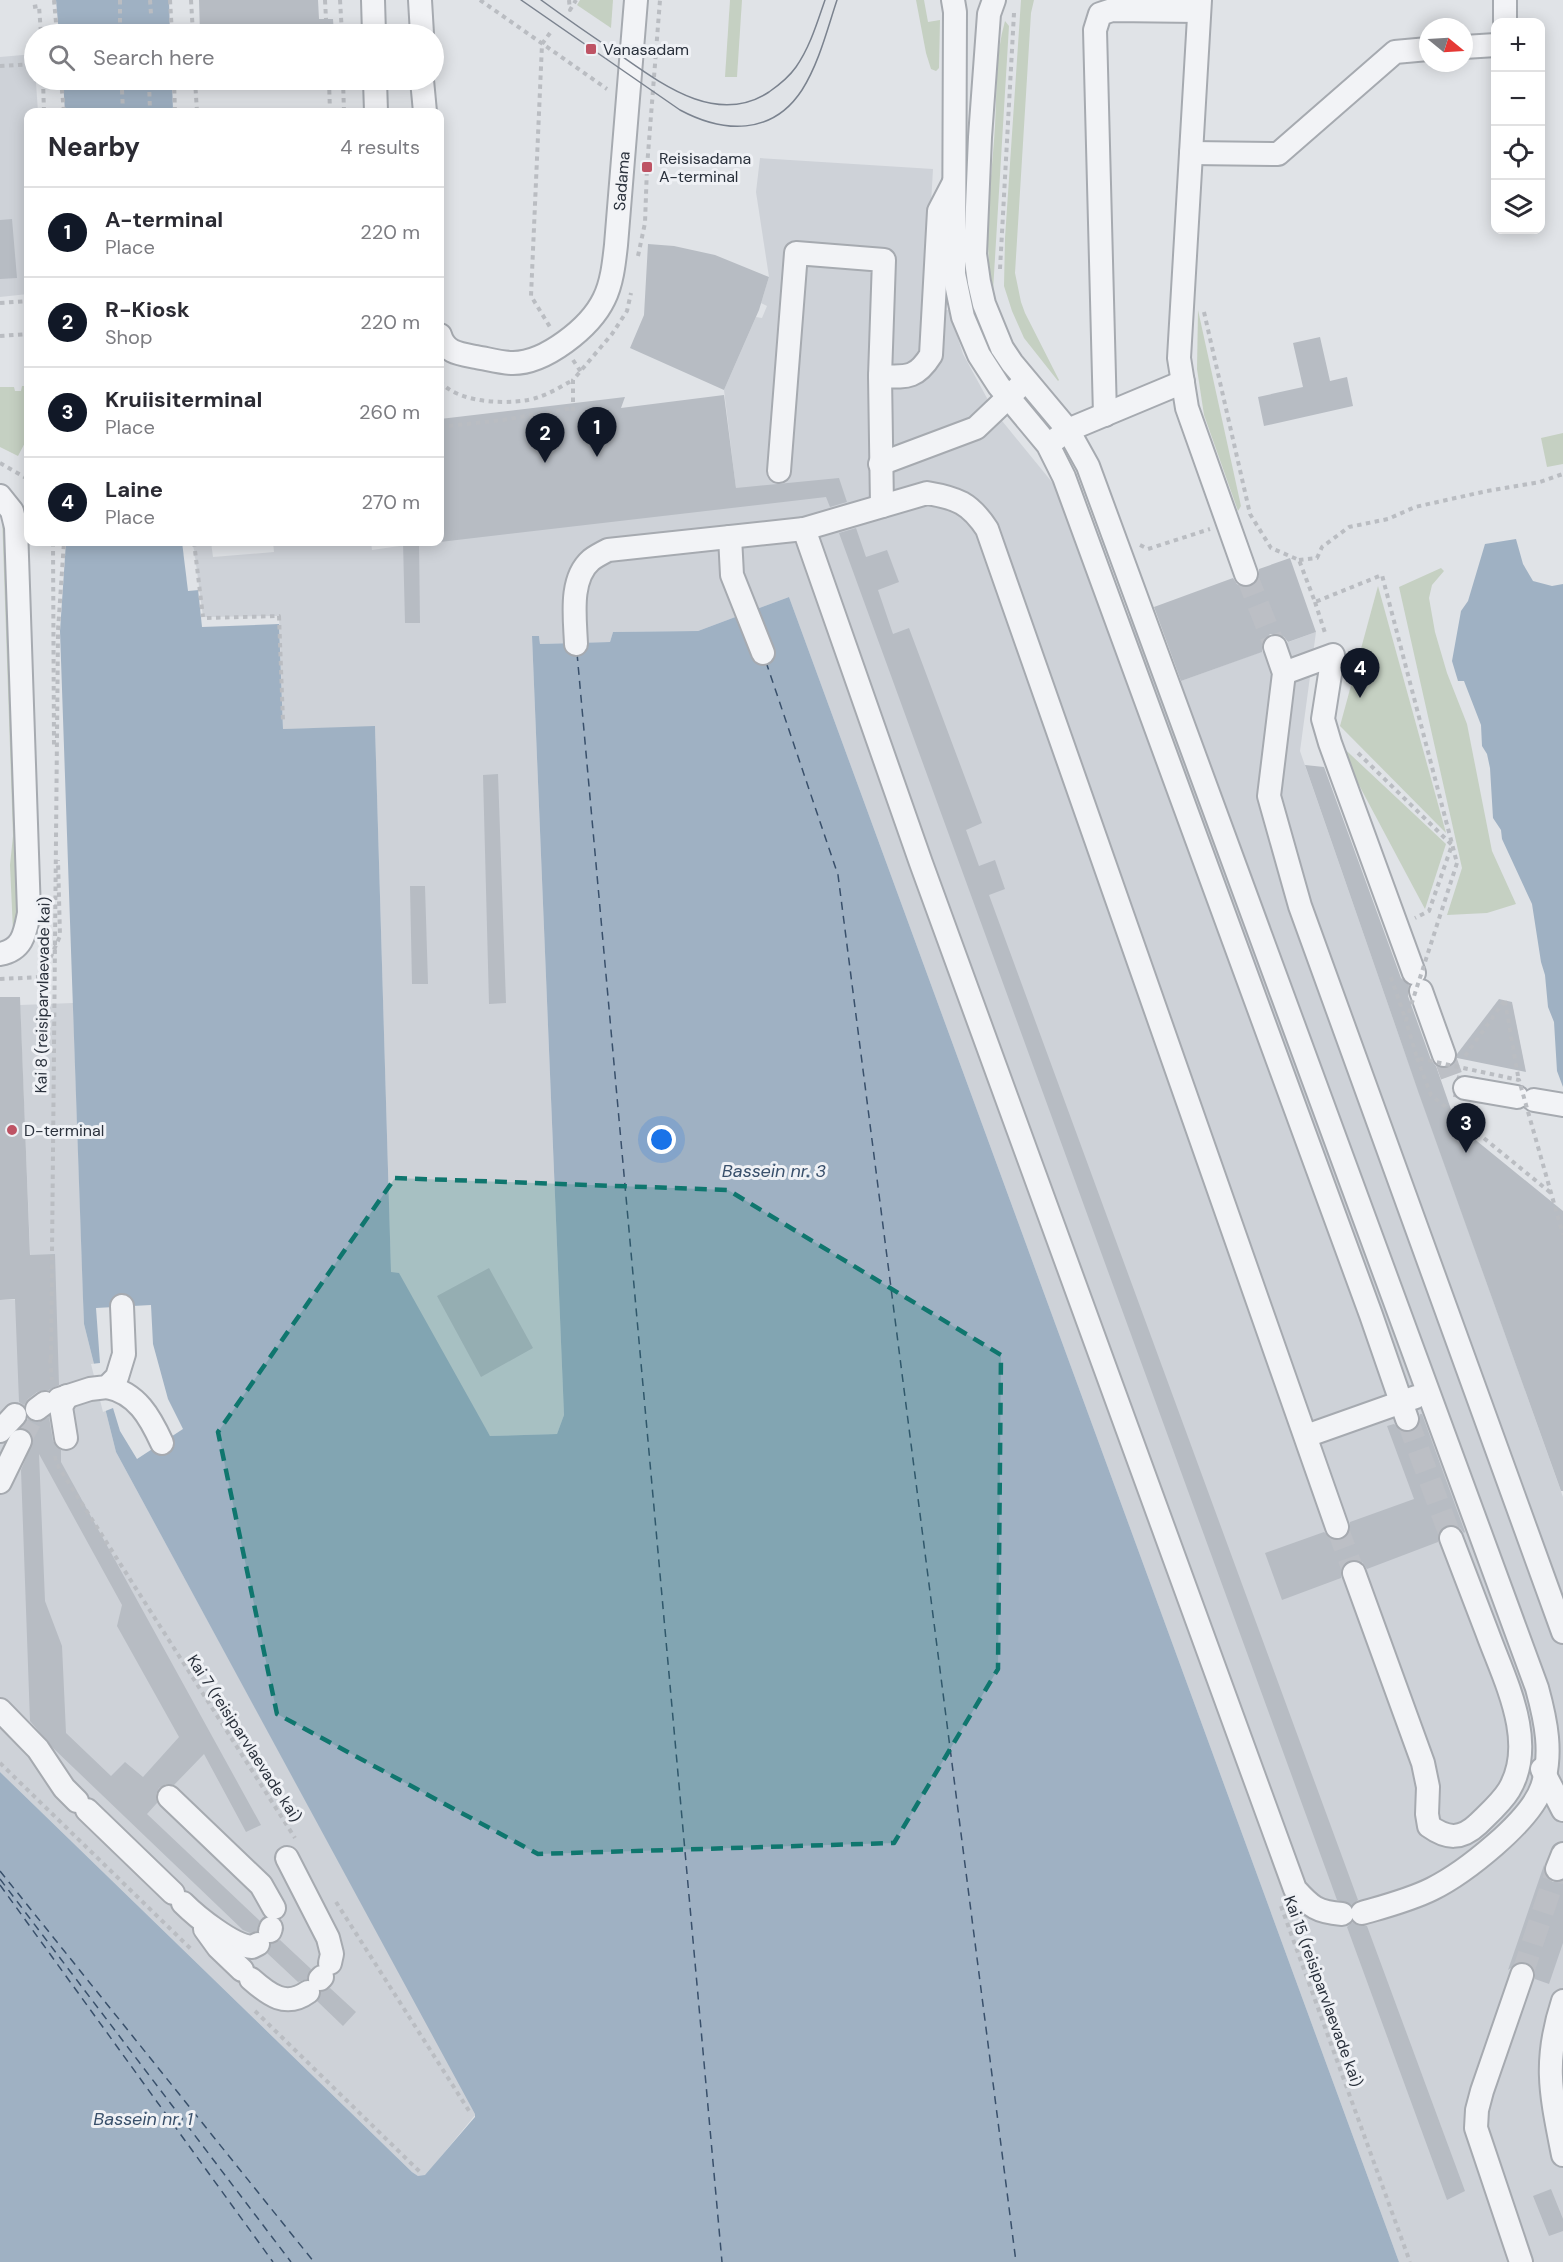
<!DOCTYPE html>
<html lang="en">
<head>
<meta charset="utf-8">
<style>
	:root { --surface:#fff; --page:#f7f7f7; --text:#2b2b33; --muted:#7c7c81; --line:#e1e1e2; --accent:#111827 }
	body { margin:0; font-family:"DM Sans",sans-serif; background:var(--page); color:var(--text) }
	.controls { position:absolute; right:18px; top:18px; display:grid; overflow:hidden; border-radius:12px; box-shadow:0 3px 15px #0003 }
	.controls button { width:54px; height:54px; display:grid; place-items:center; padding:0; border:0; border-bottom:2px solid var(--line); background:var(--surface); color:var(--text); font:30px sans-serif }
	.compass { position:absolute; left:1419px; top:18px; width:54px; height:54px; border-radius:50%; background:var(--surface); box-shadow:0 3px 15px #0003; rotate:108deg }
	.you { position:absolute; left:662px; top:1140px; width:21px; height:21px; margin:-15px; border:4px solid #fff; border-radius:50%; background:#1a73e8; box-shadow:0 0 0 9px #1a73e833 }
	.badge { display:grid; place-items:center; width:39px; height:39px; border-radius:50%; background:var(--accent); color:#fff; font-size:20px; font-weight:700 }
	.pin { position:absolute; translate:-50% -50px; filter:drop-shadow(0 2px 3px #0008) }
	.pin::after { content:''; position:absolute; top:32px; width:21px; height:18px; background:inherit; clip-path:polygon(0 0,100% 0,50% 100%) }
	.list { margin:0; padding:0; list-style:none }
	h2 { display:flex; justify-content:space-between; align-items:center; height:78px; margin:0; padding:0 24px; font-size:26px }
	h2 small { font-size:20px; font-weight:400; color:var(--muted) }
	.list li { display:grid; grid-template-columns:39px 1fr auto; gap:18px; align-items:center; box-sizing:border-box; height:90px; padding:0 24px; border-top:2px solid var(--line) }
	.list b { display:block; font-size:22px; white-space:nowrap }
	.list p { margin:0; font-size:20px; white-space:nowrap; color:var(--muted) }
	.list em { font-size:20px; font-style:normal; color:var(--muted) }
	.icon { flex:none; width:33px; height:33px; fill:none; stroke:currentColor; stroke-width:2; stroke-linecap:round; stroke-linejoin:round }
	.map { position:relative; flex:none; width:1563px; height:2262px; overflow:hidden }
	.search { position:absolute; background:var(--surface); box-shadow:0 3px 15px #0003; left:24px; top:24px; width:420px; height:66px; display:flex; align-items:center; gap:15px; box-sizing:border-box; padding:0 21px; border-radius:33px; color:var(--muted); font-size:22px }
	.panel { position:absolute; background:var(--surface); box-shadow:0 3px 15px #0003; left:24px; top:108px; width:420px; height:438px; border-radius:12px }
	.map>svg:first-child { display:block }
	.built { fill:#ced2d8 }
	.green { fill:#c5d0c2 }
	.water { fill:#9fb1c3 }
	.pier { fill:#e0e3e7 }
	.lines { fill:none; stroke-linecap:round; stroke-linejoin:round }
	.ferry { stroke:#39506b; stroke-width:1.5; stroke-dasharray:8 6; stroke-linecap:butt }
	.building { fill:#b7bcc3; fill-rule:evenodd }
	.minor-tunnel { stroke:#bcbfc5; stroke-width:22; stroke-dasharray:22 11; stroke-linecap:butt }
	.minor-casing { stroke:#a6aab0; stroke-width:26 }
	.path { stroke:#babdc2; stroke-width:4; stroke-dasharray:4.5 4.5; stroke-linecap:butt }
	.minor { stroke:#f2f3f6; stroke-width:22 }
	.tram { stroke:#7b838f; stroke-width:1.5 }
	.path-bridge { stroke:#babdc2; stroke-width:4; stroke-dasharray:4.5 4.5; stroke-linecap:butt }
	.marked { fill:#0f766e; fill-opacity:0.2; stroke:#0f766e; stroke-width:4.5; stroke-dasharray:12 8; stroke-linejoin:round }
	.poi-dot { fill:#be5364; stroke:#eff1f5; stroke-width:2 }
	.labels { text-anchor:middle; stroke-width:6; stroke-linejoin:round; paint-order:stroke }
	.poi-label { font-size:16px; fill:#2a313c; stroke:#eff1f5; text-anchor:start }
	.street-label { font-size:16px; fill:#2a313c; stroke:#eff1f5 }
	.water-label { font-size:18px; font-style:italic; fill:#39506b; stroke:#eff1f5 }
</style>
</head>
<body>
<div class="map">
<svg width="1563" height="2262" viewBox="0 0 1563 2262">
	<rect width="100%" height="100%" fill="#e0e3e7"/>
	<!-- built -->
	<g class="built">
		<polygon points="34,54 38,112 28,112 28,294 0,297 0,57"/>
		<polygon points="760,158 933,169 925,309 949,310 963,354 994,411 1056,487 1108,627 1152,608 1178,682 1316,632 1300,751 1400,1039 1563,1497 1563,2262 1399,2262 789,597 698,631 613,632 610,642 540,644 539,636 532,636 564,1415 557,1434 490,1436 391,1273 375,727 283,729 279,616 203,617 193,542 211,542 213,557 274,552 273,542 371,542 372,550 737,497 724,390 756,317 762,318 767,306 761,303 769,277 756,192"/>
		<polygon points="73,1003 84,1324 116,1452 476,2114 425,2176 418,2176 412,2172 0,1772 0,1300 32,1299 20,1005"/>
	</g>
	<!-- green -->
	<g class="green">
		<polygon points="580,0 613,0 611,28 577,5"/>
		<polygon points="730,0 742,0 737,77 725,77"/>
		<polygon points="916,0 924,0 928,22 940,20 939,68 936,71 931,69 926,53"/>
		<polygon points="1021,0 1034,0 1031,13 1015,273 1021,302 1025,313 1059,380 1058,381 1024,338 1012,311 1004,286 1005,238"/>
		<path d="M1005,21L1009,26L993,291C982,240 992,178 995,126C997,92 995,55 1005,21Z"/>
		<polygon points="1198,310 1241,506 1238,511 1204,415 1197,369"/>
		<polygon points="22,386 28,386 28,437 18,456 0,447 0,387 14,387 15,391 21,391"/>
		<polygon points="1563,433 1563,464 1547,467 1541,438"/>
		<polygon points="2,515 5,516 20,902 13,931 10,865 13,836"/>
		<polygon points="1441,568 1444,571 1432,585 1429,598 1435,632 1447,673 1467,724 1492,851 1516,904 1487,913 1447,915 1462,868 1399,587"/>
		<polygon points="1378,586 1446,833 1340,726"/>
		<polygon points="1335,740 1446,844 1425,909"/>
	</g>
	<!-- water -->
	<g class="water">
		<polygon points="56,0 169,0 170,34 59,34"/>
		<polygon points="63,80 172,80 173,112 65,112"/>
		<polygon points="1516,539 1523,564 1533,581 1552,586 1563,584 1563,1087 1557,1071 1554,1022 1548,1007 1545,975 1541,962 1532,904 1502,839 1501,830 1493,818 1490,768 1487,754 1482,746 1481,725 1464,681 1458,681 1452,661 1461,611 1468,601 1485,544"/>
		<polygon points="66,542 193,542 202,627 279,624 283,729 375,726 391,1272 399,1273 490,1436 557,1434 564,1415 532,636 539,636 540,644 610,642 613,632 698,631 789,597 1399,2262 0,2262 0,1772 412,2172 418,2176 425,2175 475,2117 475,2114 116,1452 84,1324 83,1299 60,631"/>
	</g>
	<!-- pier -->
	<g class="pier">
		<polygon points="182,542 193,542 199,590 188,591"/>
		<polygon points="151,1305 153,1344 168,1399 183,1429 137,1459 120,1431 113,1408 103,1412 91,1364 100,1363 96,1308"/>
	</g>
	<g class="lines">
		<!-- ferry -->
		<g class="ferry">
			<polyline points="577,653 722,2262"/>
			<polyline points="766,662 838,875 1016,2262"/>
			<polyline points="0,1871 314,2262"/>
			<polyline points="0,1879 291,2262"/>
			<polyline points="0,1885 273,2262"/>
		</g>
	</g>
	<!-- building -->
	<g class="building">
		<polygon points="199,0 318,0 319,19 333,19 334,34 200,34"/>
		<polygon points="12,219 17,278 0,279 0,220"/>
		<polygon points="648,244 674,246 715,255 769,277 759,310 724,390 630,348 644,315"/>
		<polygon points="1320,337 1330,381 1347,377 1353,406 1264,426 1258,397 1303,387 1293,343"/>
		<polygon points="724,395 736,488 839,478 847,502 830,507 826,497 440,542 440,419 625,397 621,408"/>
		<polygon points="856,528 866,557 887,550 899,582 878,590 893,634 909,628 982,823 966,830 979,866 995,860 1005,889 989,895 1358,1900 1352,1905 1337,1900 839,533"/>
		<polygon points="403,542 419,542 420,623 405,623"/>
		<polygon points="1290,558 1316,632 1288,642 1284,637 1278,634 1270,634 1262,644 1262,652 1181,681 1154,607 1233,578 1237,584 1243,587 1251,586 1259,577 1259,569"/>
		<polygon points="1305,765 1324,767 1401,978 1409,985 1408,996 1431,1060 1436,1066 1456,1124 1563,1211 1563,1491 1561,1491 1419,1094"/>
		<polygon points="498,774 506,1003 489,1004 483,775"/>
		<polygon points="410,886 425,886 428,984 412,984"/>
		<polygon points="0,997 20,997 30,1255 55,1254 59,1385 49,1390 37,1392 28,1399 24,1405 19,1402 15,1299 0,1300"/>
		<polygon points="1499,999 1512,1002 1526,1072 1457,1058 1457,1054"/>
		<polygon points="489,1268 533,1348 481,1377 437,1296"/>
		<polygon points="1420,1414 1422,1414 1465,1532 1464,1533 1460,1528 1454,1525 1447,1525 1440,1530 1438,1542 1367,1569 1362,1562 1350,1560 1343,1565 1341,1571 1341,1578 1282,1600 1265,1553 1324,1532 1334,1540 1342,1539 1350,1530 1350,1522 1414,1499 1387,1426 1394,1424 1404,1432 1412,1431 1420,1422"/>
		<path d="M49,1417L53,1441L61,1450V1462L261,1825L246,1832L204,1754L174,1785L166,1784L159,1788L156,1794L157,1803L147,1814L260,1921L257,1931L250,1933L243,1930L53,1748L30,1721L21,1470L33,1441L31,1433L21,1428L28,1419L38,1422ZM39,1454L122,1605L117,1626L179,1737L143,1777L125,1762L111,1776L66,1733L62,1646L45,1601Z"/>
		<polygon points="1544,1865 1544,1871 1547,1878 1553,1882 1563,1881 1563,1943 1549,1984 1535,1979 1535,1972 1527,1962 1519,1962 1508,1970"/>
		<polygon points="1352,1922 1359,1926 1367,1926 1465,2191 1447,2200 1347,1927"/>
		<polygon points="280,1940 311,1969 307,1979 298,1982 267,1953 271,1944"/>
		<polygon points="330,1988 356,2012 343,2026 317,2001 321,1992"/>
		<polygon points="1551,2189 1563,2219 1563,2231 1549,2236 1533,2196"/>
	</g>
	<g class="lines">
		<!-- minor-tunnel -->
		<g class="minor-tunnel">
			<polyline points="1246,574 1275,647"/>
			<polyline points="1444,1055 1455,1086 1465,1088"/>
			<polyline points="1407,1419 1451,1538"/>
			<polyline points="20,1441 37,1409"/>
			<polyline points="1337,1527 1354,1573"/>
			<polyline points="1522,1975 1557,1869"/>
		</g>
		<defs>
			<g id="minor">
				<polyline points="373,0 374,34"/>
				<polyline points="420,0 422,34"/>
				<polyline points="953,0 955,12 954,274 963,317 979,355 999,386 1048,445 1064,477 1371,1315 1407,1419"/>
				<path d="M994,0L989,14L980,137L975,254L979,282L984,304L1002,348L1012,363L1068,430L1088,466L1537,1688C1546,1721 1553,1754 1542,1787C1530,1822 1464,1873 1432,1889C1410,1900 1386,1906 1362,1913"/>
				<polyline points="1200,0 1179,358 1187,408 1246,574"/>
				<polyline points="1505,22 1505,0"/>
				<polyline points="1464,47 1496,45"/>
				<polyline points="375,80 376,112"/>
				<polyline points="422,80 425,112"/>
				<polyline points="1191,153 1278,154 1395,52 1428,49"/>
				<path id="s1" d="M440,335C445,353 460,354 476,357C488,359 501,363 513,363C545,363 590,328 604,299C612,283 614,263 616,245L636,0"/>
				<polyline points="1105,415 1095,30 1100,14 1112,10 1199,11"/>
				<polyline points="1056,439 1068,430 1183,382"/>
				<polyline points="880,464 976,428 1019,387"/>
				<polyline points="779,471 796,253 884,260 880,376"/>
				<path d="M0,496L12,511L16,527L29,913C25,933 23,950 0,954"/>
				<path d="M882,506L880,376C907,377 916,379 931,355L939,211L953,184"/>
				<path d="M804,529L921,863L1295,1889C1311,1907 1317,1912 1342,1914"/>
				<polyline points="730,537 732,575 763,653"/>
				<path d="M576,644C575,618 569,579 591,560C596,556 602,553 608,550L804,529L927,493C957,498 970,503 987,529L1337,1527"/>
				<polyline points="1275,647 1284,673 1269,796 1300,906 1563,1632"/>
				<polyline points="1284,673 1333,655 1323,719 1330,743 1414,973"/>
				<polyline points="1421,991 1444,1055"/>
				<polyline points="1465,1088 1517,1097"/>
				<polyline points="1534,1100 1563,1105"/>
				<path d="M107,1387C137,1393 150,1417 162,1443"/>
				<polyline points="59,1399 90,1389 107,1387 117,1377 124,1354 122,1306"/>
				<polyline points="37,1409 45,1403"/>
				<polyline points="0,1431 15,1415"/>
				<polyline points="1306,1436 1416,1397"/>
				<polyline points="66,1438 61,1407 67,1396"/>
				<polyline points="0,1482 20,1441"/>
				<path d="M1354,1573L1423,1763L1428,1787L1427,1814L1429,1826C1447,1839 1461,1840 1478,1824C1488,1814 1501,1803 1509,1790C1538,1742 1504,1679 1487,1632C1475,1601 1463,1569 1451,1538"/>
				<polyline points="0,1710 38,1749 64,1788 77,1801"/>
				<polyline points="1542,1769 1563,1810"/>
				<polyline points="169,1797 261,1885 274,1908"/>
				<polyline points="87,1810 173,1893"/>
				<polyline points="287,1858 328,1938 332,1954 330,1963"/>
				<polyline points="1557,1869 1563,1854"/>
				<path d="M183,1903C197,1917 233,1946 252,1947L258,1944"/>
				<polyline points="205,1929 218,1947 242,1970"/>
				<polyline points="270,1931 271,1928"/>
				<path d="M251,1979C269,1995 286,2008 308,1992"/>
				<polyline points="320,1979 322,1977"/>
				<path d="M1563,2001C1543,2062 1551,2094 1563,2155"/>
				<polyline points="1521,2262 1476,2128 1477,2110 1482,2091 1522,1975"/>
			</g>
		</defs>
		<!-- minor casing -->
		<use href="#minor" class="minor-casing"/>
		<!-- path -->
		<g class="path">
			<polyline points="54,0 57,34"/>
			<polyline points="120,0 120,24"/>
			<polyline points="150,0 151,14"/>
			<polyline points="170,0 172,34"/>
			<polyline points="191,0 193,34"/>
			<polyline points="325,0 326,19"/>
			<polyline points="340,0 342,34"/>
			<polyline points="480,0 607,89"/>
			<polyline points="569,0 570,10 576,0"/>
			<polyline points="33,7 39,6 41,34"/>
			<polyline points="550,33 542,44 531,296 550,327"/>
			<polyline points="0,66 34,64"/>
			<polyline points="43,80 44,112"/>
			<polyline points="61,80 64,112"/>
			<polyline points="174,80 175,112"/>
			<polyline points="195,80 197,112"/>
			<polyline points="343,80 344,112"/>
			<polyline points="329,81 330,112"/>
			<polyline points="149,83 150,110"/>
			<polyline points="122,90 123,111"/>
			<polyline points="638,256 645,223 647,167 660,0"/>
			<polyline points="1000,269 1014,13"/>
			<polyline points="0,303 28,301"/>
			<polyline points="1204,312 1250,514 1271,548 1299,560 1315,602 1382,575 1457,863"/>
			<polyline points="0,336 28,334"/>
			<polyline points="573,360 581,372"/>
			<path d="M440,381C457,404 514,406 539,397C551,393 562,386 573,380"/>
			<polyline points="573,411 573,380 612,334 627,311 631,293"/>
			<polyline points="440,427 503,420 573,408"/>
			<polyline points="0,463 28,479"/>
			<polyline points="53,542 54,748"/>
			<polyline points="194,542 203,617"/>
			<polyline points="1140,545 1148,549 1210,529"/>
			<polyline points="1299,560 1317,558 1322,547 1349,527 1388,519 1415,507 1487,491 1540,482 1563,474"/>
			<polyline points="1315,602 1326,636"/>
			<polyline points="207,618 279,616 283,721"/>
			<polyline points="58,630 64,542"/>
			<polyline points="1358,753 1452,845 1429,911 1415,918"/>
			<polyline points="1391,977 1406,1021"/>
			<polyline points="0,979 42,977 60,936 58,860"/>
			<polyline points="1505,1001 1518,1076"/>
			<polyline points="1465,1056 1505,1000"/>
			<polyline points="1417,1058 1431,1095 1551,1193"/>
			<polyline points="50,1359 52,1380"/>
			<polyline points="51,1359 58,631"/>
			<polyline points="55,1456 56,1463 295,1838"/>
			<polyline points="0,1763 192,1950"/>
			<polyline points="336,1902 471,2114"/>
			<polyline points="1281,1906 1410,2262"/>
			<polyline points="255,2011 420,2172"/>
		</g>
		<!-- minor -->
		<use href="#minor" class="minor"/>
		<!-- tram -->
		<g class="tram">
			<path d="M521,0L680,110C723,133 772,136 802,90C819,63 827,30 837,0"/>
			<path d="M541,0C567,19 593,37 620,55C663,85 717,126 769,92C779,85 789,77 796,67C810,47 817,23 825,0"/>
		</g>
		<!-- path-bridge -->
		<polyline class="path-bridge" points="1457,863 1406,1021 1417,1058 1519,1080 1563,1235"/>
	</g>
	<!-- marked area -->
	<path class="marked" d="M395,1178L728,1190L1001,1355L998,1669L894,1843L538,1854L277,1714L218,1432Z"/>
	<!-- markers -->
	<g class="poi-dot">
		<rect x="585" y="43" width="12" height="12" rx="3"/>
		<rect x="641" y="161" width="12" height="12" rx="3"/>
		<circle cx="12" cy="1130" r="6"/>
	</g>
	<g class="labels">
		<!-- poi labels -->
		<g class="poi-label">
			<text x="603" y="55">Vanasadam</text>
			<text x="659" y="164">Reisisadama<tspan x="659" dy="18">A-terminal</tspan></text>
			<text x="24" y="1136">D-terminal</text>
		</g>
		<!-- street labels -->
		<g class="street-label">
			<text dy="6" stroke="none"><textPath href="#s1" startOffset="318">Sadama</textPath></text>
			<text transform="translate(42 995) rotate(-89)" y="6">Kai 8 (reisiparvlaevade kai)</text>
			<text transform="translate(245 1738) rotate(57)" y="6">Kai 7 (reisiparvlaevade kai)</text>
			<text transform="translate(1324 1991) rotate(70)" y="6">Kai 15 (reisiparvlaevade kai)</text>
		</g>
		<!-- water labels -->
		<g class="water-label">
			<text x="774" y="1177">Bassein nr. 3</text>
			<text x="143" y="2125">Bassein nr. 1</text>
		</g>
	</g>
</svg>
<div class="controls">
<button>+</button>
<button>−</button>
<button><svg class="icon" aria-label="locate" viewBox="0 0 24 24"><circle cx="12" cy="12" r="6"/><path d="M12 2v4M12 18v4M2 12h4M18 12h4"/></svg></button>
<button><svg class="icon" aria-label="layers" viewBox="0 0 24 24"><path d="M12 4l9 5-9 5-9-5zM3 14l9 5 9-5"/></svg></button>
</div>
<svg class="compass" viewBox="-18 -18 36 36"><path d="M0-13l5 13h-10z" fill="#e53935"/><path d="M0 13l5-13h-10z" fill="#7c7c81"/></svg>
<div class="you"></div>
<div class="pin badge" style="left:597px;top:457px">1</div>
<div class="pin badge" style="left:545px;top:463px">2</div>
<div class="pin badge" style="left:1466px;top:1153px">3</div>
<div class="pin badge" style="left:1360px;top:698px">4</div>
<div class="search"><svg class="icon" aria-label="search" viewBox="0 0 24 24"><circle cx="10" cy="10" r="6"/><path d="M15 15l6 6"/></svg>Search here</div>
<section class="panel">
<h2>Nearby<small>4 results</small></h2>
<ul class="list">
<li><span class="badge">1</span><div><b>A-terminal</b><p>Place</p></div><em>220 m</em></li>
<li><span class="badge">2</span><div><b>R-Kiosk</b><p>Shop</p></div><em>220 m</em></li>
<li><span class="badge">3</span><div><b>Kruiisiterminal</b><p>Place</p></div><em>260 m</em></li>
<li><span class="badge">4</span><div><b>Laine</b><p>Place</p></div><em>270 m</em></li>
</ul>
</section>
</div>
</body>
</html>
